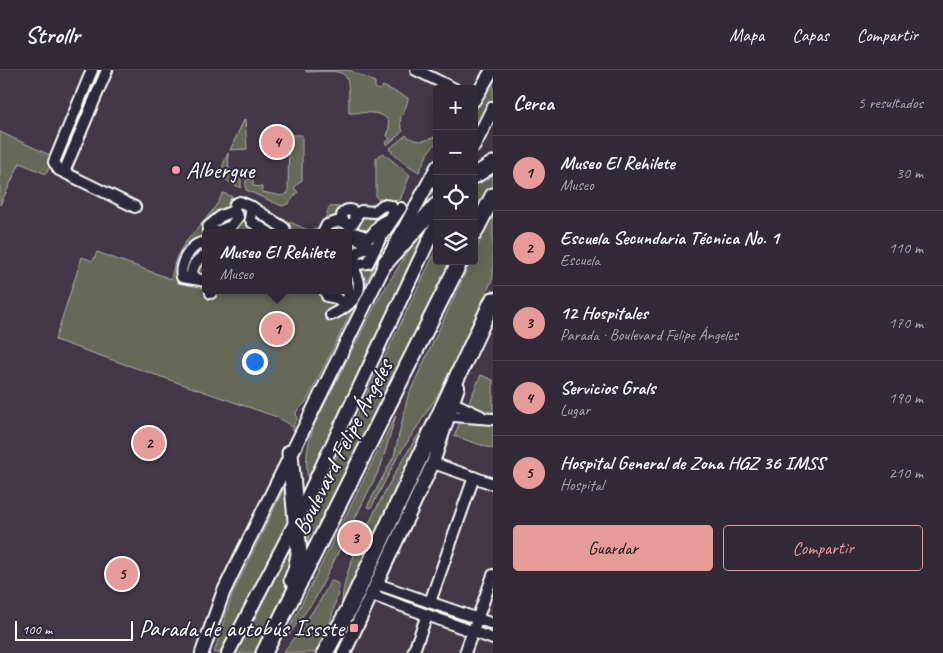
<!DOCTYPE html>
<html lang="es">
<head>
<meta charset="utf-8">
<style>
	:root { --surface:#322a36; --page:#3d3642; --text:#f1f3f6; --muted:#a8a7ad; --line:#4d4651; --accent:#e69b98 }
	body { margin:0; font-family:Caveat,sans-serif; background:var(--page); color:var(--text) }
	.controls { position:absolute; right:15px; top:15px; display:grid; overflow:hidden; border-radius:5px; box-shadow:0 5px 20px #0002 }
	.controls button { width:45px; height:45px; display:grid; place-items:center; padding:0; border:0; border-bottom:1px solid var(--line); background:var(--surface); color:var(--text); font:25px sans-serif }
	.scale { position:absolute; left:15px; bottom:12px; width:118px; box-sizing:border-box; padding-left:5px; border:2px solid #fff; border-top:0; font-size:14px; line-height:18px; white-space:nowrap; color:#fff; -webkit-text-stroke:4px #2f2a3d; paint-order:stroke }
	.you { position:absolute; left:254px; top:291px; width:18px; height:18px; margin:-12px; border:4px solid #fff; border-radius:50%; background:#1a73e8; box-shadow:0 0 0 8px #1a73e833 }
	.badge { display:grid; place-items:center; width:32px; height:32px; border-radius:50%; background:var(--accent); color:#111; font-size:16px; font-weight:700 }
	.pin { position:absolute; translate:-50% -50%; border:2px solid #fff; box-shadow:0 1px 5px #0006 }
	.popup { position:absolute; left:202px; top:159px; width:150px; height:65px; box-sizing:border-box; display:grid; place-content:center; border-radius:5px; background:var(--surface); filter:drop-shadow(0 1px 4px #0005); font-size:16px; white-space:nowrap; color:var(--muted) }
	.popup b { font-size:19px; color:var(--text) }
	.popup::after { content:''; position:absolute; left:50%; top:100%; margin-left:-10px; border:10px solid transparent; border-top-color:var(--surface) }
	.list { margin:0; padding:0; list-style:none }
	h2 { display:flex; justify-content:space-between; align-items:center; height:65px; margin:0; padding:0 20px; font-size:21px }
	h2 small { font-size:16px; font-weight:400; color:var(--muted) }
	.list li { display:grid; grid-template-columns:32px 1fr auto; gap:15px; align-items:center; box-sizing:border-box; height:75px; padding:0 20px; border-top:1px solid var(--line) }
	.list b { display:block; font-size:19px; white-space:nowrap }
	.list p { margin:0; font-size:16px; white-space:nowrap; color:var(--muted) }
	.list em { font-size:16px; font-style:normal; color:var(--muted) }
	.actions { display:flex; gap:10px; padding:15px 20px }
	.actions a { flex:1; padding:11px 0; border:1px solid var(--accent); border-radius:5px; text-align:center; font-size:18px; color:var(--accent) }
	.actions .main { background:var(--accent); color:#111 }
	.icon { flex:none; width:28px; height:28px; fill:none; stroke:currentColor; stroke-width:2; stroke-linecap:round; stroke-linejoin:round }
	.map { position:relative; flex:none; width:493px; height:583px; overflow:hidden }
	header { display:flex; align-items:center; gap:30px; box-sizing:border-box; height:70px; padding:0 25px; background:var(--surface); border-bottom:1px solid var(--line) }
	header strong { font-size:24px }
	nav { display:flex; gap:28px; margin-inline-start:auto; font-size:18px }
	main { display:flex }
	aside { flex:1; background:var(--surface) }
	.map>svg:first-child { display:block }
	.green { fill:#666758; stroke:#b2b3ac; fill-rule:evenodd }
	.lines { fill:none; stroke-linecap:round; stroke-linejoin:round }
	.minor-casing { stroke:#fff; stroke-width:14 }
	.major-casing { stroke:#fff; stroke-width:16 }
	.highway-casing { stroke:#fff; stroke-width:19 }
	.minor { stroke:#2f2a3d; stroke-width:10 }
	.major { stroke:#2f2a3d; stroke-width:12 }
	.highway { stroke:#2f2a3d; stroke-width:15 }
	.poi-dot { fill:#ff9aa2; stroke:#2f2a3d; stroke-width:2 }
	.labels { text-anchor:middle; stroke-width:4; stroke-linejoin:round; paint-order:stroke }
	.poi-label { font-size:24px; fill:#fff; stroke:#2f2a3d; text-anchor:start }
	.street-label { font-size:24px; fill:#fff; stroke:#2f2a3d }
</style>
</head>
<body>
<header>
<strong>Strollr</strong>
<nav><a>Mapa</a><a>Capas</a><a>Compartir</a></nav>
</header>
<main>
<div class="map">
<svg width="493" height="583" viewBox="0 0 493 583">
	<rect width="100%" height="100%" fill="#423848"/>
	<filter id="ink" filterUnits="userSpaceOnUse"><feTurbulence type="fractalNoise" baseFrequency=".02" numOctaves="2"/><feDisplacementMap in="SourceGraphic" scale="10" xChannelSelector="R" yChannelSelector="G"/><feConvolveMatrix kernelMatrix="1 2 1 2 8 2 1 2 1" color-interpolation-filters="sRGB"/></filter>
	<g filter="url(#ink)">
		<!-- green -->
		<g class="green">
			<path d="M306,0H349L375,12V18L380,20L383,16L408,28C407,42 395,46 403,61L387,75L385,73L390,69L387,66C398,38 365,43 349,43C348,0 353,0 306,2Z"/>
			<polygon points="493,12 493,33 474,70 474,43"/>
			<polygon points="245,49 247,79 230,80 244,50"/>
			<polygon points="0,62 54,87 46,104 20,93 0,135"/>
			<polygon points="289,65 302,65 302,110 294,118 298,122 288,134 282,136 246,120 246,109 253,109 253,116 262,117 262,122 282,126 288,123"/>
			<path d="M406,65C417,74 425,71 437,66V72L429,81L419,102L406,94L389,79Z"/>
			<path d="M228,83L229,104L241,105V118C219,108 218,105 228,83Z"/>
			<polygon points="383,83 410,105 400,130 381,132 376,127 376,88"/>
			<polygon points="493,98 493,115 474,155 474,111"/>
			<path d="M223,123L308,160C323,160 325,150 329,137L409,135L401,152L389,166L316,313L306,332L296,342L297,349L293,356L299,361L297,366L289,354L277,347L55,270L82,187L93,191L97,182L171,209C173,201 174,193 177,186C189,162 212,148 223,123ZM206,163H348V220H206Z"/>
			<polygon points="493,144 493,208 443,317 397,388 371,438 367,437 394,386 408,326 471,191 474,191 474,184"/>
			<path d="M431,145L436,148L308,411C305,390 307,373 315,353L379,228Z"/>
			<polygon points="437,178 437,191 457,191 307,490 309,450 312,438"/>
			<polygon points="481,305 493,310 493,379 454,366"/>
			<polygon points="396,345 381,396 315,529 287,567 285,567"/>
			<path d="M422,359H424L342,536C342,509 354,484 366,460C382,425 401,391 422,359Z"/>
			<polygon points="290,406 298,431 281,473 226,583 214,583 232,525"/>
			<polygon points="298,462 296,504 259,583 235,583"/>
			<polygon points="331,510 340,515 329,557 317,583 283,583 320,531"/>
		</g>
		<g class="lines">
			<defs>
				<g id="minor">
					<polyline points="92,0 54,92 59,100 135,137"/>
					<polyline points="416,0 455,19"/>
					<polyline points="64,102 107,0"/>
					<polyline points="252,137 250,148 252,152 269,163"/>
					<circle cx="349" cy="147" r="7"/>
					<polyline points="234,141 235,134 240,132 252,137 284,158 286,163"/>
					<polyline points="208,163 208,157 221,146 234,141 238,147 231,156 214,163"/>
					<polyline points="323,163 327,155 343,150"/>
					<path d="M348,163C358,161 362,168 370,167L381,153L392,147V138L391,136L383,135L374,142L361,141L355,146"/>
					<path d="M206,176L201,173C189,177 179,195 182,207L206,211"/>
					<polyline points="348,188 353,188 359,181 370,177 363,173 361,170 357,169"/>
					<path d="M197,209L192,204C192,194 198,189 206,185"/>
					<polyline points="211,220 211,223"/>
					<polyline points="325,220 327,226 336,228 342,233 349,228 348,216"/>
					<path d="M331,245C342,240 360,229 359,214C359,209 356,204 354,199L358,194L368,193L380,169L401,138"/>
					<polyline points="445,334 460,336 481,346"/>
					<polyline points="441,344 453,346 493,349"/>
					<polyline points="433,393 493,414"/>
					<polyline points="377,514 493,554"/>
					<polyline points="372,525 493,569"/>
					<polyline points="430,532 474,407"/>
					<polyline points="413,583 427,545"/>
					<polyline points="465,583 493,505"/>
				</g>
				<g id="major">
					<polyline points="474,30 492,0"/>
					<polyline points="474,76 493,38"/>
					<polyline points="202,583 223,523 235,498 386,192 437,97"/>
					<polyline points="228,583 297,449 437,153"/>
					<polyline points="344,583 433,393 458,317"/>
				</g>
				<g id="highway">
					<polyline points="474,106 493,94"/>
					<polyline points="474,163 493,126"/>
					<polyline points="386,192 437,135"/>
					<polyline points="290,383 299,484 296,500 292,510"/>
					<polyline points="264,583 460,191"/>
					<polyline points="325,583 348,541 493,230"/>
				</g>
			</defs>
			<!-- minor casing -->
			<use href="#minor" class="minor-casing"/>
			<!-- major casing -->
			<use href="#major" class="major-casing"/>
			<!-- highway casing -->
			<use href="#highway" class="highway-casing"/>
			<!-- minor -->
			<use href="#minor" class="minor"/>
			<!-- major -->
			<use href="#major" class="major"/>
			<!-- highway -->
			<use href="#highway" class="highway"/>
		</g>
	</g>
	<!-- markers -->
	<g class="poi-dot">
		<circle cx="176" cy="100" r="5"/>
		<rect x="349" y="553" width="10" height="10" rx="2.5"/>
	</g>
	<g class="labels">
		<!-- poi labels -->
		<g class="poi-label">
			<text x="186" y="108">Albergue</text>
			<text x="344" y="566" text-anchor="end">Parada de autobús Issste</text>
		</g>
		<!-- street labels -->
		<g class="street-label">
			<text transform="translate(342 377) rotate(-63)" y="8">Boulevard Felipe Ángeles</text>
		</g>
	</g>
</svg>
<div class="controls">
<button>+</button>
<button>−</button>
<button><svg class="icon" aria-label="locate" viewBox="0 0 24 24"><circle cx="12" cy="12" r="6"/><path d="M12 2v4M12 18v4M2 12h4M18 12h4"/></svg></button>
<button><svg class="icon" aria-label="layers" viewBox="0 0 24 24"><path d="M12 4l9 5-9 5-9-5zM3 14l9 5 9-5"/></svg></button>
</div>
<div class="scale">100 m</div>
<div class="you"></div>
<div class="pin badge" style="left:277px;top:259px">1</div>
<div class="popup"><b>Museo El Rehilete</b>Museo</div>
<div class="pin badge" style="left:149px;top:373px">2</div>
<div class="pin badge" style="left:355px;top:468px">3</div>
<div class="pin badge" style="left:277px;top:72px">4</div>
<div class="pin badge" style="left:122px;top:504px">5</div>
</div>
<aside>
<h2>Cerca<small>5 resultados</small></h2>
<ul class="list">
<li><span class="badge">1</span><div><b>Museo El Rehilete</b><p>Museo</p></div><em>30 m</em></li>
<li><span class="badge">2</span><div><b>Escuela Secundaria Técnica No. 1</b><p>Escuela</p></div><em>110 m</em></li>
<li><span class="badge">3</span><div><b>12 Hospitales</b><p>Parada · Boulevard Felipe Ángeles</p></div><em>170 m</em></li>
<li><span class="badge">4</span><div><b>Servicios Grals</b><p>Lugar</p></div><em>190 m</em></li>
<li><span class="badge">5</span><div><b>Hospital General de Zona HGZ 36 IMSS</b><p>Hospital</p></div><em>210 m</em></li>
</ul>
<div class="actions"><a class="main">Guardar</a><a>Compartir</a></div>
</aside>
</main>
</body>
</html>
